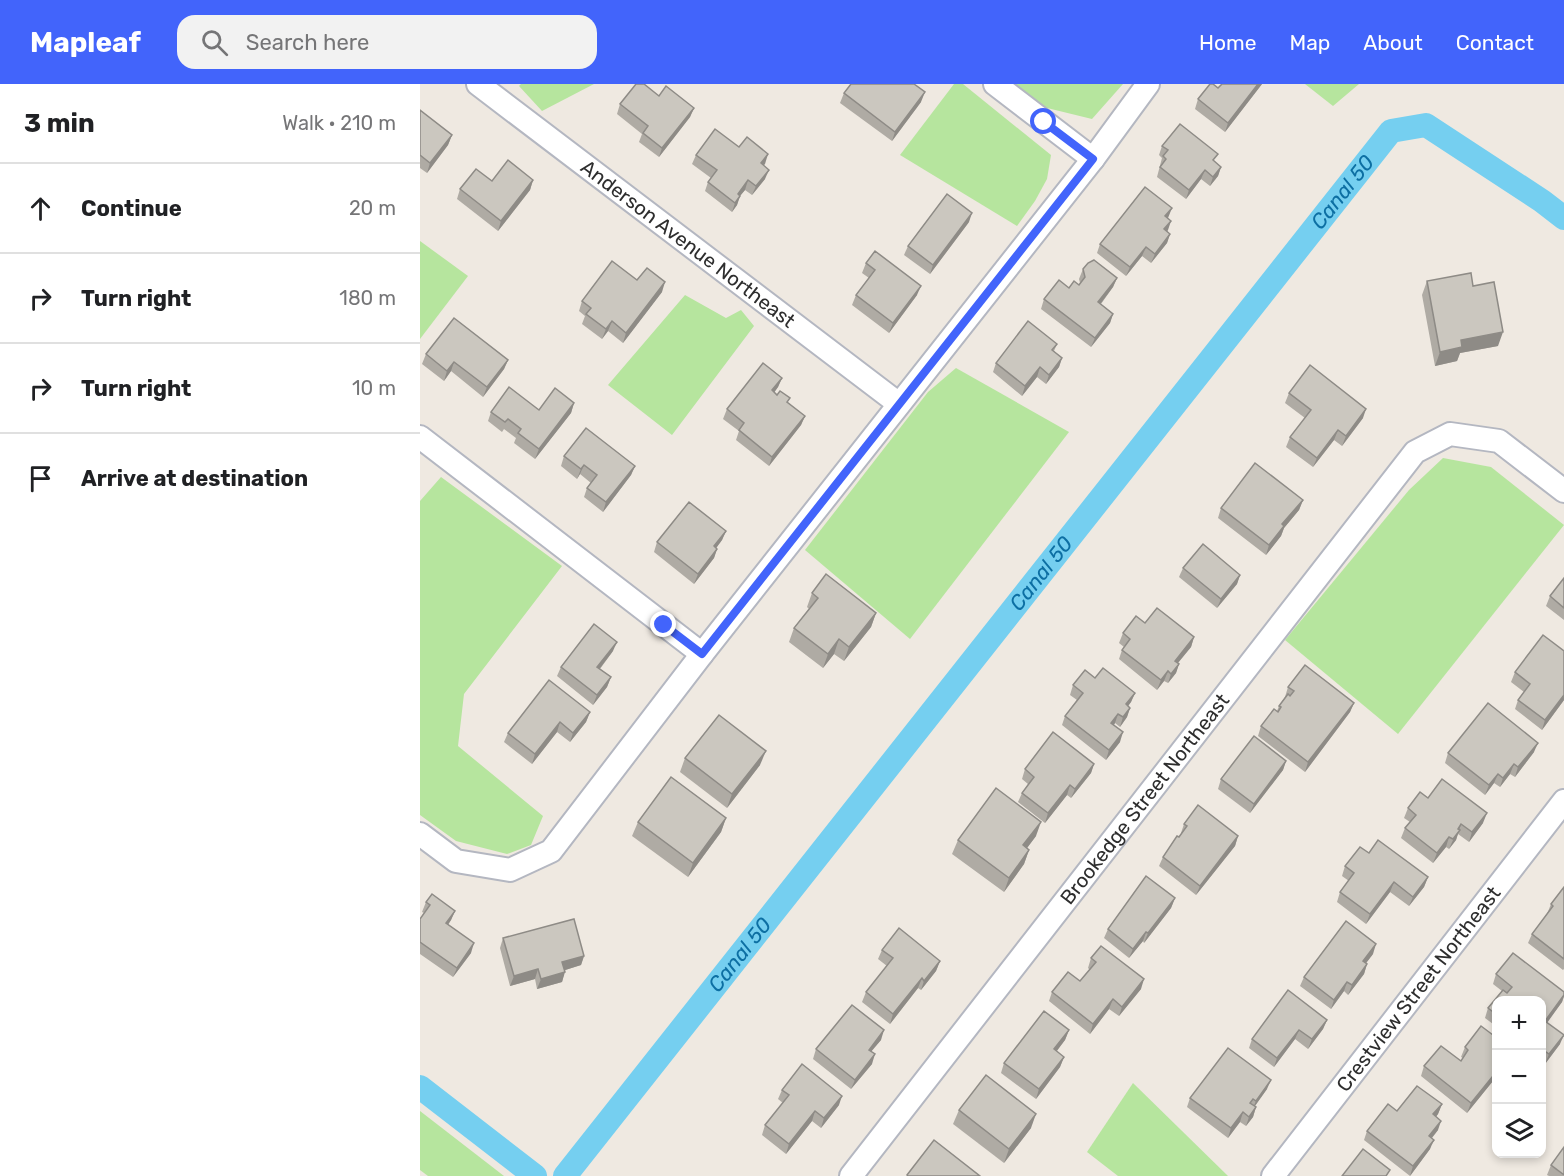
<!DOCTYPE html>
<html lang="en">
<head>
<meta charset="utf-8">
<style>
	:root { --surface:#fff; --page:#f2f2f2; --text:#202124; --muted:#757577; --line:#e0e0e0; --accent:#4264fb }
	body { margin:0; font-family:Rubik,sans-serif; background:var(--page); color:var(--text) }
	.controls { position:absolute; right:18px; bottom:18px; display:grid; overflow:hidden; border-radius:12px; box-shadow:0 3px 9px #0003 }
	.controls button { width:54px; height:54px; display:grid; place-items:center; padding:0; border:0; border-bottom:2px solid var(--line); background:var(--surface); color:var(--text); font:30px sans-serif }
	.stop { position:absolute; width:18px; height:18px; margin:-14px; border:4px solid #4264fb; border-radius:50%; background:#fff }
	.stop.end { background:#4264fb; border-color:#fff; box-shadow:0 2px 6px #0008 }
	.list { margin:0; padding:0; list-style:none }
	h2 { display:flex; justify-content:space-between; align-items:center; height:78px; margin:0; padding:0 24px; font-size:26px }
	h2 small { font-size:20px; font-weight:400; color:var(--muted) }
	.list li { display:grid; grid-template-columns:39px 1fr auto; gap:18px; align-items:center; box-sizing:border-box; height:90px; padding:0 24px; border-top:2px solid var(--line) }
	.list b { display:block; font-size:22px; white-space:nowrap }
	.list em { font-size:20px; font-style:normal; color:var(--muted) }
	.icon { flex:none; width:33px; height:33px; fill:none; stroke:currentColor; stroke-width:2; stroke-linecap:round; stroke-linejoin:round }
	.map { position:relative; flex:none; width:1144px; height:1092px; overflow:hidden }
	header { display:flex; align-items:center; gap:36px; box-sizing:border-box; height:84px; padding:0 30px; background:var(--accent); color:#fff }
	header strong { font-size:28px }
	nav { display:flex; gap:33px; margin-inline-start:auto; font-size:21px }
	.search { width:420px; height:54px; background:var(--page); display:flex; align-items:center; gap:15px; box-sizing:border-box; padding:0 21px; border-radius:18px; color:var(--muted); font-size:22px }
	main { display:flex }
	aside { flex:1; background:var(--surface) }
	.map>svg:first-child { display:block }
	.green { fill:#b6e59e }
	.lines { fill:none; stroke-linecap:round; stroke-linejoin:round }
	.canal { stroke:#75cff0; stroke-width:24 }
	.minor-casing { stroke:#b4b7c1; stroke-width:26 }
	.minor { stroke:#fff; stroke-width:22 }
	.wall { fill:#afaba4 }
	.shaded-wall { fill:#8e8b86 }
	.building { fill:#cbc7bf; stroke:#8e8b86; stroke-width:1.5 }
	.route { stroke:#4264fb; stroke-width:8 }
	.labels { text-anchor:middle; stroke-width:4.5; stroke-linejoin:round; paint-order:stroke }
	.street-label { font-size:20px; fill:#2e2e2e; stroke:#fff }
	.water-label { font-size:21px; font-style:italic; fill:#0d6fa3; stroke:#fff }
</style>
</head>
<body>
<header>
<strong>Mapleaf</strong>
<div class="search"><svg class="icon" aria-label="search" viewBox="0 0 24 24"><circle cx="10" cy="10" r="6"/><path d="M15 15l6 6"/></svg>Search here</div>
<nav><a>Home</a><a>Map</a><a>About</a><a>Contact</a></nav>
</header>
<main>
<aside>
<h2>3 min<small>Walk · 210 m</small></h2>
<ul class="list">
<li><svg class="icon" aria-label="ahead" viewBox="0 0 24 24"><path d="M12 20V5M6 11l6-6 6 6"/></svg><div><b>Continue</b></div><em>20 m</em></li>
<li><svg class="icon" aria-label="right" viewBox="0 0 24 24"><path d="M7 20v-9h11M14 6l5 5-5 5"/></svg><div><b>Turn right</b></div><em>180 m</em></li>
<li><svg class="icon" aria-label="right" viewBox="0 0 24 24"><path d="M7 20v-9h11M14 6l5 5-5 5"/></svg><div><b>Turn right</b></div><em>10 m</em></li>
<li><svg class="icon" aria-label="arrive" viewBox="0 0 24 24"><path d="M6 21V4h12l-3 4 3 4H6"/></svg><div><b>Arrive at destination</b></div></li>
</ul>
</aside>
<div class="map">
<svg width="1144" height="1092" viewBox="0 0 1144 1092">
	<rect width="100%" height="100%" fill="#efe9e1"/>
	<!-- green -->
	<g class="green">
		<polygon points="101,0 174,0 122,27 99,2"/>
		<polygon points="534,0 543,0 631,71 627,95 615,117 597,142 480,71"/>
		<polygon points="594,0 703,0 672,35 623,23"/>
		<polygon points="885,0 939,0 913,22"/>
		<polygon points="0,157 48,192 0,255"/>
		<polygon points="265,211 306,234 321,226 334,242 252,351 188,301"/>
		<polygon points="536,284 649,348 490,555 385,466 508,308"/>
		<polygon points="1023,374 1071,383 1144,441 978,650 865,556 989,406"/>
		<polygon points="21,393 142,482 44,610 38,662 123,732 111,761 87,770 36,757 0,731 0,417"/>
		<polygon points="713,999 808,1092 698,1092 667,1068"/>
		<polygon points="0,1027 84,1092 8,1092 0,1086"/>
	</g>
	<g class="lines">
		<!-- canal -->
		<g class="canal">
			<polyline points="0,1003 115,1092"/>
			<path id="s1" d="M145,1092L971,47L1006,41L1122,117L1144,134"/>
		</g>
		<defs>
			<g id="minor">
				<path id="s2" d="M58,0L479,320"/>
				<polyline points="575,0 673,75"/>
				<polyline points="0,353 282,570"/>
				<polyline points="0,750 36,777 90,786 131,767 282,570 673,75 728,0"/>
				<path id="s3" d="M431,1092L995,368L1030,350L1079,357L1144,407"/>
				<path id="s4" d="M853,1092L1144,717"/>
			</g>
		</defs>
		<!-- minor casing -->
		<use href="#minor" class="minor-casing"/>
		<!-- minor -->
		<use href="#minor" class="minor"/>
	</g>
	<!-- wall -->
	<g class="wall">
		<polygon points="802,0 842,0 805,48 775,25 778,15 798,4"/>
		<polygon points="424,9 501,18 472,57 420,19"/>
		<polygon points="239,12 274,24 270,33 239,73 219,58 222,50 197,30 200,20"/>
		<polygon points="0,26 32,51 28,61 7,89 0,84"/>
		<polygon points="742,62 795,78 801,83 798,92 790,102 781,95 766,115 737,93 742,74 739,71"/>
		<polygon points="319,63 348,70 343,81 345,95 332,111 325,106 320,112 317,121 312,128 285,107 288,98 291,94 272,80 276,71"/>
		<polygon points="113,96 110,106 78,147 37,115 40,105 72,97"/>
		<polygon points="748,134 748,146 747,147 750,150 747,159 731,179 722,172 706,192 677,169 680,160"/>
		<polygon points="549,138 510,190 484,171 488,162"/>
		<polygon points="446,179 497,211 469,249 432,221 436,211 449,194 442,189"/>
		<polygon points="663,185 697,194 693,203 681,220 693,230 690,239 671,263 621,225 624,215 649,204 659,201 660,199 659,195"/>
		<polygon points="217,196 242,208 203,259 188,247 182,255 162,240 165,232 159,227 162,217"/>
		<polygon points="1007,197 1053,202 1078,262 1040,269 1037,277 1015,282 1002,211"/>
		<polygon points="637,260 634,267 642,274 639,283 626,300 617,293 602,312 573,288 576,279"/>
		<polygon points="6,270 88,276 84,285 63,313 31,287 24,297 2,280"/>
		<polygon points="362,294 358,303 354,308 385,332 381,341 349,382 316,356 319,347 303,335 307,325"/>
		<polygon points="869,309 943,334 922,362 914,356 893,383 866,363 870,353 885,334 865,319"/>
		<polygon points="154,319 151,329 115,375 94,359 96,354 84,345 82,348 68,337 71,328 119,326"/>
		<polygon points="144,372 215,382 211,391 183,428 164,413 167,404 171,399 160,390 157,395 141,382"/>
		<polygon points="883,416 879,426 864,444 861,452 846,471 798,434 801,424"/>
		<polygon points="306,447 302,456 296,464 297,465 294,474 274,500 234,468 237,458"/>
		<polygon points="763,484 820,491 817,500 797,524 759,493"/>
		<polygon points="1144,494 1144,536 1126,522 1130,512"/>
		<polygon points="392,509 456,529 451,543 424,577 414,570 403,584 369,558 374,544 389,525 387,523"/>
		<polygon points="725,539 774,553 771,563 758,579 759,580 756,589 748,599 744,597 737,606 699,575 702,566 704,563 699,559 703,549"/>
		<polygon points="193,567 180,585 191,593 187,603 173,621 137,592 141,583"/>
		<polygon points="1144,567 1144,616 1122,646 1095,625 1098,616 1104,608 1091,598 1095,588"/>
		<polygon points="675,594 715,609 711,618 708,622 710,624 707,633 700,643 695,639 694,641 700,658 686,676 642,641 645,632 657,616 650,611 653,601"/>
		<polygon points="868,603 934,619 930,628 885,688 838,652 841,642 857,627 859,622 865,613"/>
		<polygon points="170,628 166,638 150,658 137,648 112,680 84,658 88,649"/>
		<polygon points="1114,668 1095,693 1090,690 1080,703 1074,699 1065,711 1025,679 1028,669"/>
		<polygon points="265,674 340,681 307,724 260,688"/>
		<polygon points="866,677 863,686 830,729 798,705 801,695"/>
		<polygon points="674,680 671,689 651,714 647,711 625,739 598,718 602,709 608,700 602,695 605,685"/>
		<polygon points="1008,714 1063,739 1049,758 1038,750 1036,756 1029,765 1026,763 1013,779 981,754 985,744 990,738 984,734 988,724"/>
		<polygon points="306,734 301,748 268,793 212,752 218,738"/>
		<polygon points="764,740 818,752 815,762 776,811 739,782 743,773 761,750 761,749"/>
		<polygon points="616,752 607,764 609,766 604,780 584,808 532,770 538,756"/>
		<polygon points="949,769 1008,793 1004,803 989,822 970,808 946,840 917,818 920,808 929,797 922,792 925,782"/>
		<polygon points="1144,803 1144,885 1143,886 1108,859 1112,850 1127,830 1131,820"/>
		<polygon points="755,814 751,824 724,859 723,857 709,874 684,854 688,845"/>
		<polygon points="6,818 35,827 31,836 28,841 51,869 33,893 0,870 0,835 4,829 2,828"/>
		<polygon points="83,854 164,872 161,881 145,886 142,898 117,905 115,895 90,902 80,864"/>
		<polygon points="462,866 520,877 516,887 501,906 498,904 470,940 442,918 446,908 467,882 458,875"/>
		<polygon points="953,870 946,879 947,880 944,890 928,911 924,907 911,925 880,902 884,893"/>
		<polygon points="671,874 721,905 699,932 689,925 670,950 629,917 632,908 660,897 670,886 668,884"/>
		<polygon points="1076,890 1144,908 1144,913 1142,918 1127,938 1140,960 1125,980 1122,977 1122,916 1077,916 1077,943 1065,934 1068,924 1082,907 1073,900"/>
		<polygon points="907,936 903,945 888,965 875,955 854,983 829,964 832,955"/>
		<polygon points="649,946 645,956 636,967 644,973 640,983 616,1015 581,989 584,979"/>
		<polygon points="1077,954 1077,992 1047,1029 1001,992 1004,982 1041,977 1043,974 1041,973 1045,963"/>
		<polygon points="461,956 451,967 452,980 431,1005 393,975 396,965"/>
		<polygon points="847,1005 835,1022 836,1023 833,1033 826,1042 820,1038 808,1054 767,1023 770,1014"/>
		<polygon points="362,1006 419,1021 401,1044 392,1037 366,1070 342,1051 345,1041 363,1019 358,1015"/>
		<polygon points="1022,1020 1018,1030 1016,1033 1018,1046 1012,1054 1010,1065 990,1092 944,1056 947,1047 977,1027"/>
		<polygon points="539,1026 611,1044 584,1079 533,1040"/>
		<polygon points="1131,1081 1144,1092 1129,1092 1127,1091"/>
	</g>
	<!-- shaded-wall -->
	<g class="shaded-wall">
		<polygon points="838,0 842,0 805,48 808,39"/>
		<polygon points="505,8 501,18 472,57 475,48"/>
		<polygon points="274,24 270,33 239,73 242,64"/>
		<polygon points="32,51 28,61 7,89 10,79"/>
		<polygon points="348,70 345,80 337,89 341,79"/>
		<polygon points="801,83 798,92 790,102 793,93"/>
		<polygon points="349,86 345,95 332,111 336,102"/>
		<polygon points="785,86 781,95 766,115 769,106"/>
		<polygon points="113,96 110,106 78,147 81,137"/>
		<polygon points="328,96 325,106 314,119 318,110"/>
		<polygon points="320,112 317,121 312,128 315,119"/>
		<polygon points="752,124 748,134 742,142 745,132"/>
		<polygon points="552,129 549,138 510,190 513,181"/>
		<polygon points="751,137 748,146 741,155 744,145"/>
		<polygon points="750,150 747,159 731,179 735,170"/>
		<polygon points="726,163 722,172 706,192 710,183"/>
		<polygon points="697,194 693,203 675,227 678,218"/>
		<polygon points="245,198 242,208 203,259 206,249"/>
		<polygon points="501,202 497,211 469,249 473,239"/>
		<polygon points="693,230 690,239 671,263 675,254"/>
		<polygon points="192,237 188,247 182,255 186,245"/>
		<polygon points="1083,248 1078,262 1040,269 1037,277 1015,282 1020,268 1041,256"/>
		<polygon points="642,274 639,283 626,300 629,291"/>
		<polygon points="88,276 84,285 63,313 67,303"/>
		<polygon points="34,278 31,287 24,297 27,287"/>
		<polygon points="620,283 617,293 602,312 605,302"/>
		<polygon points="362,294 358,303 349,316 352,306"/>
		<polygon points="154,319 151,329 115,375 119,365"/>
		<polygon points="946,325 943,334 922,362 926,352"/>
		<polygon points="385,332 381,341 349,382 352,373"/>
		<polygon points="918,346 914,356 893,383 897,374"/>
		<polygon points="164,381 160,390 157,395 161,385"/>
		<polygon points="215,382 211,391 183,428 186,418"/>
		<polygon points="883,416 879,426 864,444 861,452 846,471 849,461 862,440"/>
		<polygon points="306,447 302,456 291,471 294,462"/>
		<polygon points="297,465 294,474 274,500 278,490"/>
		<polygon points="820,491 817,500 797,524 801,515"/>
		<polygon points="456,529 451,543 424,577 429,563"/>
		<polygon points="774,553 771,563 752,586 755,577"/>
		<polygon points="419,555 414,570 403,584 408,570"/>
		<polygon points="197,558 193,567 174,592 177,583"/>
		<polygon points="759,580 756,589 748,599 751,590"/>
		<polygon points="748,587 744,597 737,606 741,596"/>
		<polygon points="191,593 187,603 173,621 177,611"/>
		<polygon points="715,609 711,618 702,630 706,620"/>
		<polygon points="1144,611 1144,616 1122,646 1125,636"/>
		<polygon points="934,619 930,628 885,688 888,678"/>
		<polygon points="710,624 707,633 700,643 703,633"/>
		<polygon points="170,628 166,638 150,658 153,649"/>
		<polygon points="698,630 695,639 688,649 691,639"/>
		<polygon points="140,638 137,648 112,680 115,670"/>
		<polygon points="703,648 700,658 686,676 689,666"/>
		<polygon points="1118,659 1114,668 1095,693 1098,683"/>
		<polygon points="346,667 340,681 307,724 312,710"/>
		<polygon points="866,677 863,686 830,729 834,720"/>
		<polygon points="674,680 671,689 651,714 655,705"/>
		<polygon points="1094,680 1090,690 1080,703 1083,694"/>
		<polygon points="1078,690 1074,699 1065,711 1069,701"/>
		<polygon points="650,701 647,711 625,739 628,729"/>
		<polygon points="1067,729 1063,739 1049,758 1052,748"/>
		<polygon points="306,734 301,748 268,793 273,779"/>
		<polygon points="621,738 616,752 598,776 603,761"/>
		<polygon points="1041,740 1036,756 1029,765 1038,745"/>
		<polygon points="818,752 815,762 776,811 780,802"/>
		<polygon points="1029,753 1026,763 1013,779 1017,769"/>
		<polygon points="609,766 604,780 584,808 589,794"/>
		<polygon points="1008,793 1004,803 989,822 993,813"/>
		<polygon points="974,798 970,808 946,840 950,830"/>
		<polygon points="755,814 751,824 724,859 728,849"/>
		<polygon points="35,827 31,836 22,849 26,839"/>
		<polygon points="726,848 723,857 709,874 713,865"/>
		<polygon points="54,859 51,869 33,893 37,884"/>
		<polygon points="956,860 953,870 940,887 943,877"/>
		<polygon points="164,872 161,881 139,888 142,878"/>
		<polygon points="520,877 516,887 501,906 504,897"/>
		<polygon points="947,880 944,890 928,911 932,901"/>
		<polygon points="118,885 115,895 90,902 94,892"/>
		<polygon points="145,888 142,898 117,905 121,895"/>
		<polygon points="502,894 498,904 470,940 473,930"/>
		<polygon points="724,895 721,905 699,932 702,923"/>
		<polygon points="927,898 924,907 911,925 914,916"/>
		<polygon points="1144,911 1142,918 1122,946 1125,937"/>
		<polygon points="693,915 689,925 670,950 673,940"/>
		<polygon points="907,936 903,945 888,965 892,955"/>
		<polygon points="464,946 461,956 445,975 449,966"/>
		<polygon points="649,946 645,956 631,975 634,965"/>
		<polygon points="879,946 875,955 854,983 857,974"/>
		<polygon points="1144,951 1140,960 1125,980 1129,970"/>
		<polygon points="455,970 452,980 431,1005 435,996"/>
		<polygon points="644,973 640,983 616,1015 619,1005"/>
		<polygon points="1077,987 1077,992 1047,1029 1051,1019"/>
		<polygon points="851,996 847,1005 832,1026 836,1017"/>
		<polygon points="422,1012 419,1021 401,1044 404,1034"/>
		<polygon points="1022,1020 1018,1030 1010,1040 1013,1030"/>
		<polygon points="836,1023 833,1033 826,1042 829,1033"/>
		<polygon points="395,1027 392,1037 366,1070 369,1060"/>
		<polygon points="823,1028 820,1038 808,1054 811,1044"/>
		<polygon points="616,1030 611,1044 584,1079 589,1065"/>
		<polygon points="1021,1037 1018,1046 1006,1061 1009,1052"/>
		<polygon points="1014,1056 1010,1065 990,1092 993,1082"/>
	</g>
	<!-- building -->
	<g class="building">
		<polygon points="216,0 224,0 239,12 246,2 274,24 242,64 223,49 228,42 200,20"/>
		<polygon points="431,0 494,0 505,8 475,48 424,9"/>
		<polygon points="790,0 793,0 798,4 802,0 838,0 808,39 778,15"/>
		<polygon points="0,26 32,51 10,79 0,71"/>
		<polygon points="760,40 798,70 793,76 801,83 793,93 785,86 769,106 740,83 746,75 743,72 748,66 742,62"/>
		<polygon points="295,45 319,63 327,53 348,70 341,79 349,86 336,102 328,96 318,110 320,112 315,119 288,98 297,86 276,71"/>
		<polygon points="88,76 113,96 81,137 40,105 56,85 72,97"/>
		<polygon points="725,103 752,124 745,132 751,137 744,145 750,150 735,170 726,163 710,183 680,160"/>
		<polygon points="527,110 552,129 513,181 488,162"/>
		<polygon points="455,167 501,202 473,239 436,211 455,186 446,179"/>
		<polygon points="674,176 697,194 678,218 693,230 675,254 624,215 639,196 649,204 654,197 659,201 665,193 663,185 668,179"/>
		<polygon points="192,177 217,196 227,184 245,198 206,249 192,237 186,245 166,230 171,224 162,217"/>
		<polygon points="1051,189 1053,202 1074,198 1083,248 1041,256 1042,263 1020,268 1007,197"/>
		<polygon points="34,234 88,276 67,303 34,278 27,287 6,270"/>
		<polygon points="608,237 637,260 632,266 642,274 629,291 620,283 605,302 576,279"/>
		<polygon points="343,279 362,294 352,306 357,311 360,307 370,314 367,318 385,332 352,373 319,346 324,339 307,325"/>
		<polygon points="890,281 946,325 926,352 918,346 897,374 870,353 891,326 869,309"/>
		<polygon points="89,303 119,326 135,304 154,319 119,365 98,349 101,345 88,335 85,338 71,328"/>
		<polygon points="166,344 215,382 186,418 167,404 177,391 164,381 161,385 144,372"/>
		<polygon points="835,379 883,416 862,440 864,442 849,461 801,424"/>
		<polygon points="269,418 306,447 294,462 297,465 278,490 237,458"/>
		<polygon points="783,460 820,491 801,515 763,484"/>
		<polygon points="406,490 456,529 429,563 419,555 408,570 374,544 398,514 392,509"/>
		<polygon points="1144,494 1144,524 1130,512"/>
		<polygon points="737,524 774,553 755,577 759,580 751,590 748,587 741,596 702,566 710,555 703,549 716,532 725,539"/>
		<polygon points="174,540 197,558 177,583 191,593 177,611 141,583"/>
		<polygon points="1123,551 1144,567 1144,611 1125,636 1098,616 1110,600 1095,588"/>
		<polygon points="885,581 934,619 888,678 841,642 854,625 858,628 861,623 859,622 868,610 870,612 874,607 868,603"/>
		<polygon points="683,584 715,609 706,620 710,624 703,633 698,630 691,639 703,648 689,666 645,632 663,609 653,601 665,586 675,594"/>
		<polygon points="129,596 170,628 153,649 140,638 115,670 88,649"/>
		<polygon points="1068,619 1118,659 1098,683 1094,680 1083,694 1078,690 1069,701 1028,669"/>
		<polygon points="299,631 346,667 312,710 265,674"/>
		<polygon points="633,648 674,680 655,705 650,701 628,729 602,709 614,693 605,685"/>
		<polygon points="834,652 866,677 834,720 801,695"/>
		<polygon points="251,693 306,734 273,779 218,738"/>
		<polygon points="1022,695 1067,729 1052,748 1041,740 1038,745 1040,746 1033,755 1029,753 1017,769 985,744 996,731 988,724 1000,708 1008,714"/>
		<polygon points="576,704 621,738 603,761 609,766 589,794 538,756"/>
		<polygon points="778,721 818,752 780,802 743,773 757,752 759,753 767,742 764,740"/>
		<polygon points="958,756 1008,793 993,813 974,798 950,830 920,808 934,789 925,782 940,763 949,769"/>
		<polygon points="726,792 755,814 728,849 726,848 713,865 688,845"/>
		<polygon points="1144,803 1144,875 1112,850 1133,822 1131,820"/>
		<polygon points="12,810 35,827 26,839 54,859 37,884 0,858 0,835 10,821 6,818"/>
		<polygon points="154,835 164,872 142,878 145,888 121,895 118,885 94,892 83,854"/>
		<polygon points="926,837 956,860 943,877 947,880 932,901 927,898 914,916 884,893"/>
		<polygon points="479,844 520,877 504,897 502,894 473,930 446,908 473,874 462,866"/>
		<polygon points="681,862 724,895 702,923 693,915 673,940 632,908 648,888 660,897 676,878 671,874"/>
		<polygon points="1093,869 1144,908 1144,911 1125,937 1144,951 1129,970 1122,965 1122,916 1077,916 1077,931 1068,924 1083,906 1087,909 1092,903 1076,890"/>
		<polygon points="868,906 907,936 892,955 879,946 857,974 832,955"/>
		<polygon points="432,921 464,946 449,966 455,970 435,996 396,965"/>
		<polygon points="624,927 649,946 634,965 644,973 619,1005 584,979"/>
		<polygon points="1061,942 1077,954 1077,987 1051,1019 1004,982 1021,962 1041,977 1048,966 1045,963"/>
		<polygon points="808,964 851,996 836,1017 833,1015 830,1019 836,1023 829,1033 823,1028 811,1044 770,1014"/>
		<polygon points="382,980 422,1012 404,1034 395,1027 369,1060 345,1041 369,1011 362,1006"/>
		<polygon points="566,991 616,1030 589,1065 539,1026"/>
		<polygon points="997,1002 1022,1020 1013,1030 1021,1037 1009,1052 1014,1056 993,1082 947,1047 968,1020 977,1027"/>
		<polygon points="514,1056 560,1092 488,1092 487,1091"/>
		<polygon points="1144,1063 1144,1091 1131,1081"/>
		<polygon points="943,1065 970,1086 966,1092 922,1092"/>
	</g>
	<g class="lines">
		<!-- route -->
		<polyline class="route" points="244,541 282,570 673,75 624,38"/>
	</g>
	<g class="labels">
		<!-- street labels -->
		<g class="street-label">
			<text dy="7" stroke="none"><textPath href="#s2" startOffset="264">Anderson Avenue Northeast</textPath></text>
			<text dy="7" stroke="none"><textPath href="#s3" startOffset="478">Brookedge Street Northeast</textPath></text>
			<text dy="7" stroke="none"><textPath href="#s4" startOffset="237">Crestview Street Northeast</textPath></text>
		</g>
		<!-- water labels -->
		<g class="water-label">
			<text dy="7" stroke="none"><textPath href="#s1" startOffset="1254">Canal 50</textPath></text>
			<text dy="7" stroke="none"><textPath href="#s1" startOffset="768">Canal 50</textPath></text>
			<text dy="7" stroke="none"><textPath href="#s1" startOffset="282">Canal 50</textPath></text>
		</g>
	</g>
</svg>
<div class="controls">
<button>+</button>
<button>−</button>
<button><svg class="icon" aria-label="layers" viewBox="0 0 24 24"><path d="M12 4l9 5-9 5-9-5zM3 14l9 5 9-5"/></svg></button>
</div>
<div class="stop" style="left:624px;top:38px"></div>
<div class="stop end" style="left:244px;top:541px"></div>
</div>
</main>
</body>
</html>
